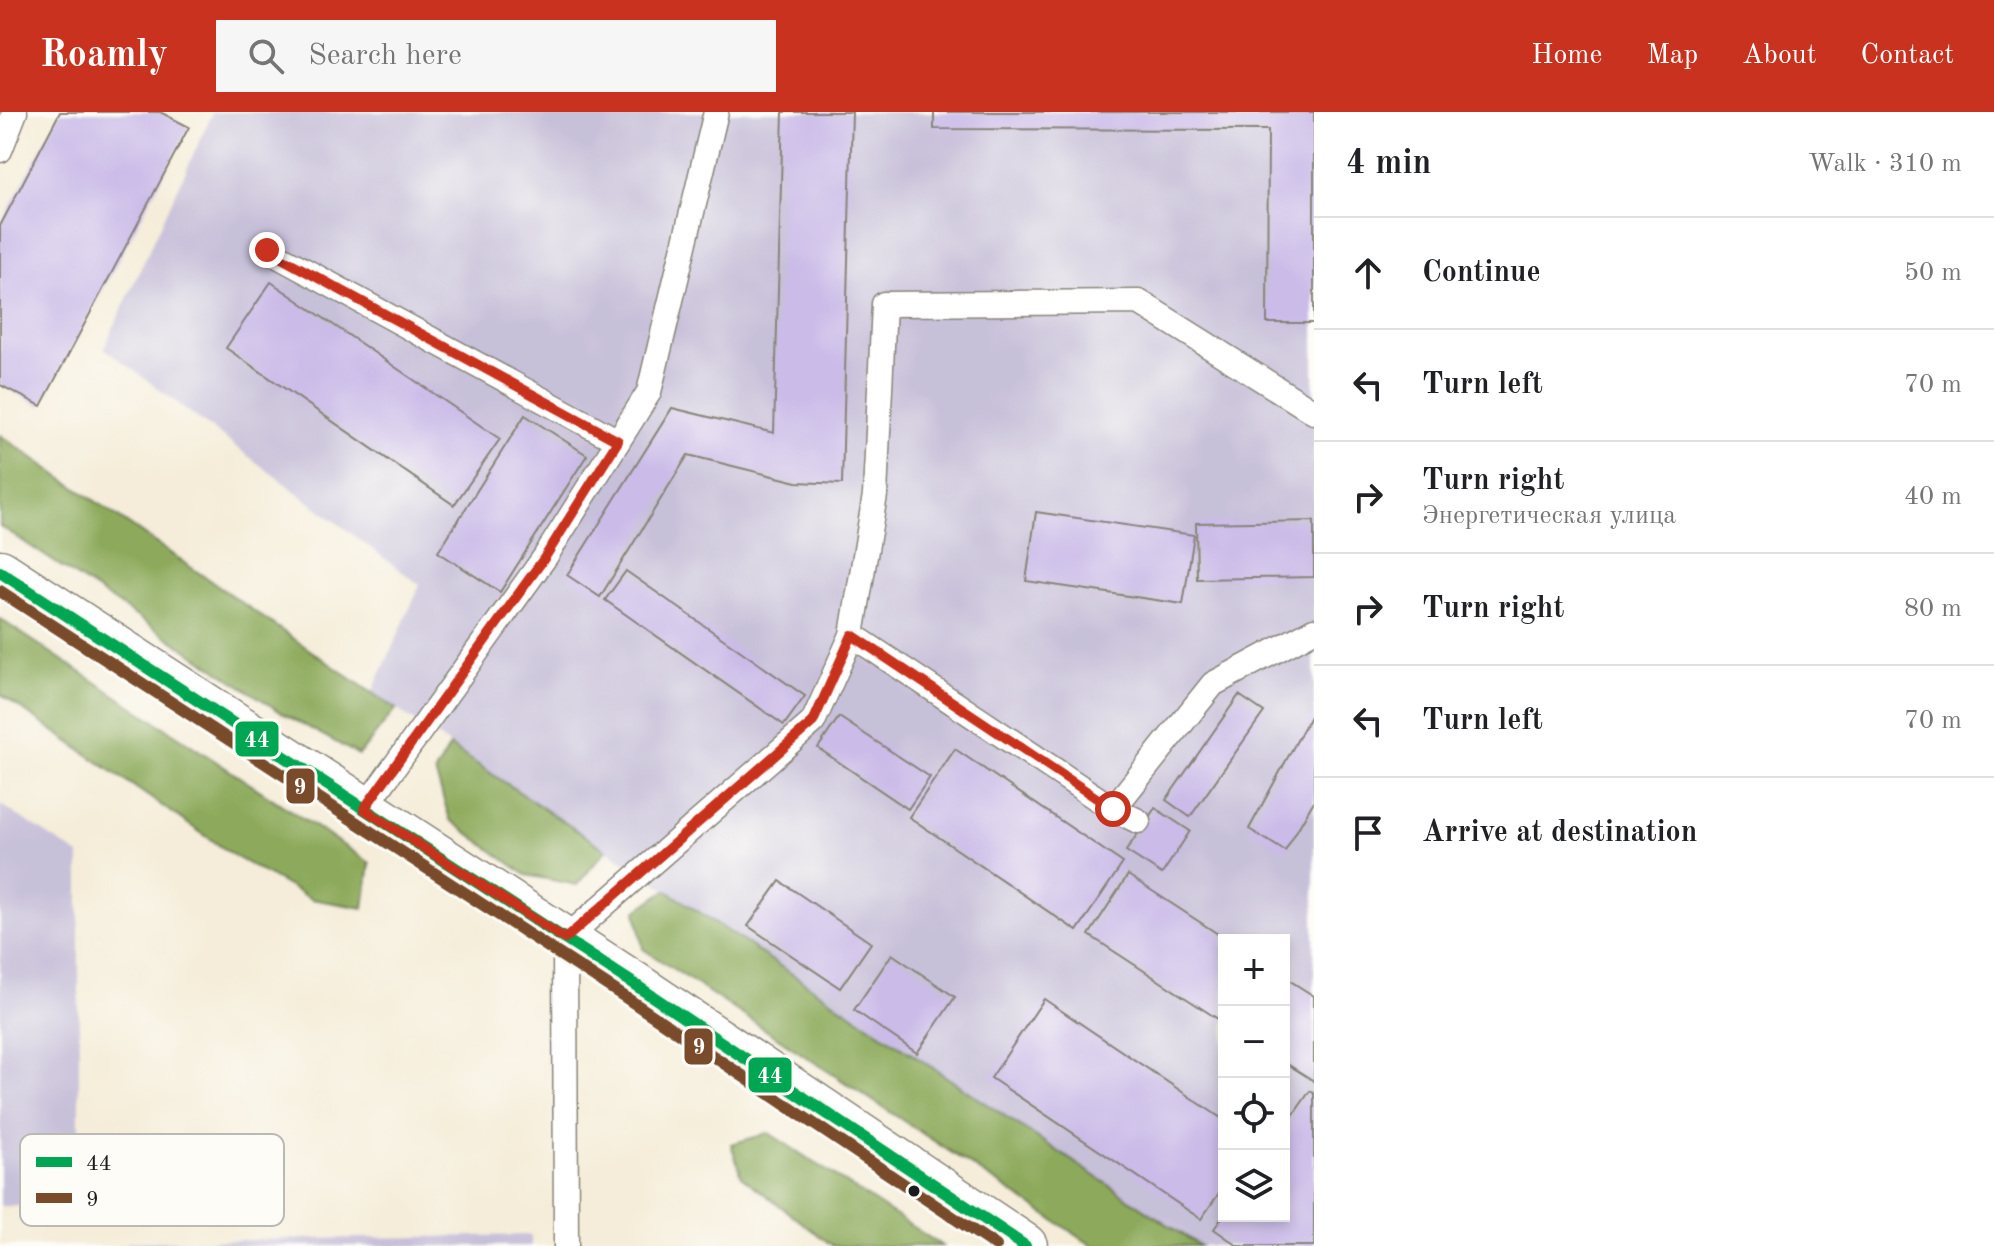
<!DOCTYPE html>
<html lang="en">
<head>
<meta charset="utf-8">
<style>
	:root { --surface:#fff; --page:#f6f6f6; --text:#202124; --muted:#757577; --line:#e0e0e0; --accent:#c8321e }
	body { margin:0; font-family:"Old Standard TT",serif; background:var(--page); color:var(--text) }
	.controls { position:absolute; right:24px; bottom:24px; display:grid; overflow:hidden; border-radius:0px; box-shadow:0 4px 12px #0003 }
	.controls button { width:72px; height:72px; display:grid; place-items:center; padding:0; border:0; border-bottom:2px solid var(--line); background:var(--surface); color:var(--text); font:40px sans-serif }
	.stop { position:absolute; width:24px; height:24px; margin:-18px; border:6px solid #c8321e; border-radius:50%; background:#fff }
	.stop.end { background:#c8321e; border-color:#fff; box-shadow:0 2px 8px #0008 }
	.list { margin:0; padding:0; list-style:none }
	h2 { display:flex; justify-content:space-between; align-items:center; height:104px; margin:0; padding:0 32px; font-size:34px }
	h2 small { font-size:26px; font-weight:400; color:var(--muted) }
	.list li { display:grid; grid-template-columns:52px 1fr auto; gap:24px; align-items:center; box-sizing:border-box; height:112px; padding:0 32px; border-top:2px solid var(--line) }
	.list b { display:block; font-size:30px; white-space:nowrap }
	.list p { margin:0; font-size:26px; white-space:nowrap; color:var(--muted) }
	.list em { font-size:26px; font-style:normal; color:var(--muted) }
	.icon { flex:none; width:44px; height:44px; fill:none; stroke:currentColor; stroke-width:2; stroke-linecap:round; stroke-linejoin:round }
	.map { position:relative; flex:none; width:1314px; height:1134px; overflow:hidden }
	header { display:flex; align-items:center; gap:48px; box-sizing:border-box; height:112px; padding:0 40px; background:var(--accent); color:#fff }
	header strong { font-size:38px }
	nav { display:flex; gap:44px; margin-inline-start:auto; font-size:28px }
	.search { width:560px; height:72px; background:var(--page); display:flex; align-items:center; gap:20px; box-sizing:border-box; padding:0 28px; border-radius:0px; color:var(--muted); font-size:30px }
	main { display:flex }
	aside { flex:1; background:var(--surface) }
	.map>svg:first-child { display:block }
	.industrial { fill:#c7c0d9; fill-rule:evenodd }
	.forest { fill:#8daa5c; stroke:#54633c; stroke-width:2 }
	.building { fill:#cabbe8 }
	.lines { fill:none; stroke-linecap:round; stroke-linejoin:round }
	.service-casing { stroke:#88847a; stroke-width:27 }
	.tertiary-casing { stroke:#88847a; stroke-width:47 }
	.service { stroke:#fff; stroke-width:24 }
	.tertiary { stroke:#fff; stroke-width:44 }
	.bus-1-casing { stroke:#fdfcf7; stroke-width:18 }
	.bus-2-casing { stroke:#fdfcf7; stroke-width:18 }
	.bus-1 { stroke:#00a651; stroke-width:12 }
	.bus-2 { stroke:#7a4b2a; stroke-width:12 }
	.route { stroke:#c8321e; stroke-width:10 }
	.bus-dot { fill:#1c1c1c; stroke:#fdfcf7; stroke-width:3 }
	.key { fill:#fdfcf7; stroke:#bab9b5; stroke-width:2 }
	.key-label { font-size:22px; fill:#1c1c1c }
	.line-badge { stroke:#fdfcf7; stroke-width:3 }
	.badge-label { font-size:22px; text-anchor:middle; font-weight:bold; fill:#fff }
</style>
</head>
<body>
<header>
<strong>Roamly</strong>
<div class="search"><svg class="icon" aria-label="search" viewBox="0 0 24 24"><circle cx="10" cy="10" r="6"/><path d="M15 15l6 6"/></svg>Search here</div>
<nav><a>Home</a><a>Map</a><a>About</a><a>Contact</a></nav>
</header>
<main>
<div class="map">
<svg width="1314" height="1134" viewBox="0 0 1314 1134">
	<rect width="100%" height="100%" fill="#fdfcf7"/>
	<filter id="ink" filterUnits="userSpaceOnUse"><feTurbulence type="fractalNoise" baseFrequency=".0125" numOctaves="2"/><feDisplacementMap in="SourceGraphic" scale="16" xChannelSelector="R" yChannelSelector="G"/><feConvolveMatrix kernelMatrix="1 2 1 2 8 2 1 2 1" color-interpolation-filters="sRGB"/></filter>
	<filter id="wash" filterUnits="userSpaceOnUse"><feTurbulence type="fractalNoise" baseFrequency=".006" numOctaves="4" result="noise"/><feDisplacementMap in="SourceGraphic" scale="32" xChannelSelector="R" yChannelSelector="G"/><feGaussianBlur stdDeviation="1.8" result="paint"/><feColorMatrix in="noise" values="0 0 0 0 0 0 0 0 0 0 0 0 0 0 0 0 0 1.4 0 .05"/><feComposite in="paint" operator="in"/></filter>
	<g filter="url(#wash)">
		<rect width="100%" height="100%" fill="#f5edd9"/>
		<!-- industrial -->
		<g class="industrial">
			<path d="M213,0H1314V1134H1200L372,581L420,473L104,236ZM1224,828H1284V1104H1224Z"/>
			<polygon points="0,692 79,743 79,1095 0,1094"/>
			<polygon points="531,1123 531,1134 128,1134 128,1130"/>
		</g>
		<!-- forest -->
		<g class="forest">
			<polygon points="0,323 372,581 396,597 359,643 282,601 0,414"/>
			<polygon points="0,507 370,751 364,796 311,787 236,745 0,582"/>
			<polygon points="450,634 606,738 577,773 526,763 450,708 435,660"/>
			<polygon points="666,778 1200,1134 1093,1134 643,837 636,799"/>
			<polygon points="769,1021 942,1134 833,1134 742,1065 731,1032"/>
		</g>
		<g id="blocks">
			<!-- building -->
			<g class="building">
				<polygon points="60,0 160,0 189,15 41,294 0,273 0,114"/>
				<polygon points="783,0 852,0 842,372 797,370 688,343 600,485 567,463 672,296 774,321"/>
				<polygon points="934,0 1314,0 1314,211 1267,211 1268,18 934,17"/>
				<polygon points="271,170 500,327 454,393 226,236"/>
				<polygon points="525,303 587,343 500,480 438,440"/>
				<polygon points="1036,400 1194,423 1183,492 1026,469"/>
				<polygon points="1314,409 1314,465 1197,467 1196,411"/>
				<polygon points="626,459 805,584 784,613 605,488"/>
				<polygon points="1239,583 1264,600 1190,705 1166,688"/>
				<polygon points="1314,597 1314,689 1285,739 1249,717"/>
				<polygon points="839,605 930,665 908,697 818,636"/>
				<polygon points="955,637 1123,751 1077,819 909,705"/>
				<polygon points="1155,696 1190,719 1162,762 1126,739"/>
				<polygon points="1128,763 1227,828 1224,828 1224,911 1089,823"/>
				<polygon points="780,769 871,831 840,876 748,814"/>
				<polygon points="892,842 955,885 917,941 854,898"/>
				<polygon points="1284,865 1314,884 1314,969 1284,950"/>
				<polygon points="1044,887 1224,1008 1224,1074 1201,1107 991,966"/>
				<polygon points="1310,979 1314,981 1314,1134 1238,1134 1214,1117 1223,1104 1284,1104 1284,1016"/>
			</g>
		</g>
	</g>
	<g filter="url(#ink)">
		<use href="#blocks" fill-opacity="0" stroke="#88847a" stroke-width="2"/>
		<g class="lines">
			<defs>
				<g id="service">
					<polyline points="0,38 15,0"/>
					<polyline points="267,138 618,329"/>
					<polyline points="852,523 1113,697 1138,709"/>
					<polyline points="364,697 545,445 649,280 716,0"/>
					<polyline points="1113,697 1213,572 1314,518"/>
					<polyline points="566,1134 565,827 813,610 852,523 875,383 884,192 1139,190 1314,300"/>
				</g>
				<polyline id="tertiary" points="0,460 634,872 1025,1134"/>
			</defs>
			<!-- service casing -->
			<use href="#service" class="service-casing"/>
			<!-- tertiary casing -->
			<use href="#tertiary" class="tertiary-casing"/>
			<!-- service -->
			<use href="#service" class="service"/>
			<!-- tertiary -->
			<use href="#tertiary" class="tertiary"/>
			<defs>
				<polyline id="bus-1" points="0,460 634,872 1025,1134"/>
				<polyline id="bus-2" points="0,479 625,885 996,1134"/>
			</defs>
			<!-- bus-1 casing -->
			<use href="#bus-1" class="bus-1-casing"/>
			<!-- bus-2 casing -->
			<use href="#bus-2" class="bus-2-casing"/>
			<!-- bus-1 -->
			<use href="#bus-1" class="bus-1"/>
			<!-- bus-2 -->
			<use href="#bus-2" class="bus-2"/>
		</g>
	</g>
	<g class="lines" filter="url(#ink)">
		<!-- route -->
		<polyline class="route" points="267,138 618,329 545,445 364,697 565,827 813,610 852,523 1113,697"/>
	</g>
	<!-- markers -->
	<circle class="bus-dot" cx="914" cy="1079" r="7"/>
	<!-- legend -->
	<rect x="20" y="1022" width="264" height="92" rx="12" class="key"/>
	<rect x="36" y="1045" width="36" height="10" fill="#00a651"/>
	<rect x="36" y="1081" width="36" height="10" fill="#7a4b2a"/>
	<g class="key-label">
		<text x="86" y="1058">44</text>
		<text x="86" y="1094">9</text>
	</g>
	<g class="line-badge">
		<rect x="234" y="608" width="46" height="38" rx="8" fill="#00a651"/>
		<rect x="285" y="655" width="31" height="38" rx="8" fill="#7a4b2a"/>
		<rect x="683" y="915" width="31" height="39" rx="8" fill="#7a4b2a"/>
		<rect x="747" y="944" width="46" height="38" rx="8" fill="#00a651"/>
	</g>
	<g class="badge-label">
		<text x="257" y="635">44</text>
		<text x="300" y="682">9</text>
		<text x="699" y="942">9</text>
		<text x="770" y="971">44</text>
	</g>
</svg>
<div class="controls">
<button>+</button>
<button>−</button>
<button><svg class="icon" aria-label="locate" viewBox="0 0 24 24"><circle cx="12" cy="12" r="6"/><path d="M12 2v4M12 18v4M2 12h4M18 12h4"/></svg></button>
<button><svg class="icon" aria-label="layers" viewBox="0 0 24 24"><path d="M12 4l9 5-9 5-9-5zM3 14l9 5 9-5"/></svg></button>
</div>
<div class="stop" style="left:1113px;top:697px"></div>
<div class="stop end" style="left:267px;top:138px"></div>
</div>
<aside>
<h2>4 min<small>Walk · 310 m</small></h2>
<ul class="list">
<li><svg class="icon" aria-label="ahead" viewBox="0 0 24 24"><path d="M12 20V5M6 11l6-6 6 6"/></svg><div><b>Continue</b></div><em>50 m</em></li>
<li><svg class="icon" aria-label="left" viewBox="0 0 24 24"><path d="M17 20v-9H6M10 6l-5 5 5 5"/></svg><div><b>Turn left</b></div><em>70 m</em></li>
<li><svg class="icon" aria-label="right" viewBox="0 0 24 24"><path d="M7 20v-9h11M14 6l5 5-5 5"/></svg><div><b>Turn right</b><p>Энергетическая улица</p></div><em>40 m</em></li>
<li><svg class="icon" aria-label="right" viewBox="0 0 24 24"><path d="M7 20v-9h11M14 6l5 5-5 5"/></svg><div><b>Turn right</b></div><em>80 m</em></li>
<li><svg class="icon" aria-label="left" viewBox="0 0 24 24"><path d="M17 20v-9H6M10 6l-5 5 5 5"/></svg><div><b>Turn left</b></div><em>70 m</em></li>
<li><svg class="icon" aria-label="arrive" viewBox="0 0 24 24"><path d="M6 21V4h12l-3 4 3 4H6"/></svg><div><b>Arrive at destination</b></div></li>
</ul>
</aside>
</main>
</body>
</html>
